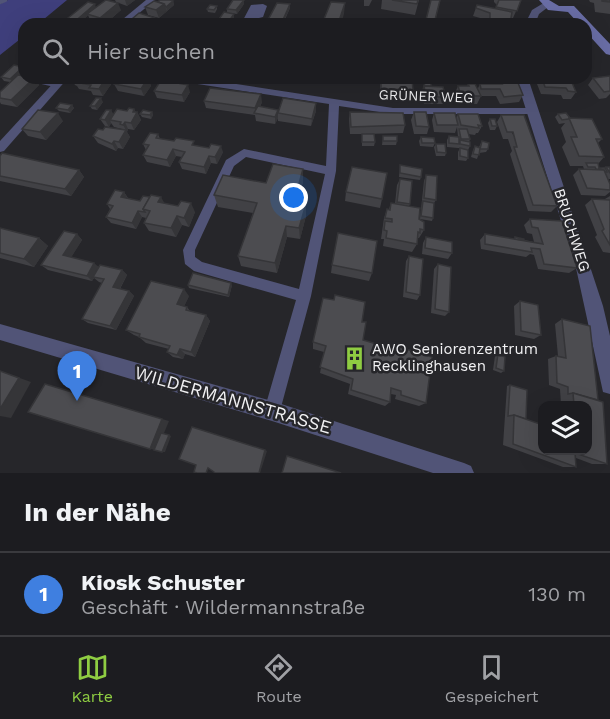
<!DOCTYPE html>
<html lang="de">
<head>
<meta charset="utf-8">
<style>
	:root { --surface:#1c1c20; --page:#252529; --text:#f1f3f6; --muted:#a0a1a5; --line:#3a3a3e; --accent:#8fcd42 }
	body { margin:0; font-family:"Work Sans",sans-serif; background:var(--page); color:var(--text) }
	.controls { position:absolute; right:18px; bottom:18px; display:grid; overflow:hidden; border-radius:12px; box-shadow:0 6px 24px #0002 }
	.controls button { width:54px; height:54px; display:grid; place-items:center; padding:0; border:0; border-bottom:2px solid var(--line); background:var(--surface); color:var(--text); font:30px sans-serif }
	.you { position:absolute; left:294px; top:198px; width:21px; height:21px; margin:-15px; border:4px solid #fff; border-radius:50%; background:#1a73e8; box-shadow:0 0 0 9px #1a73e833 }
	.badge { display:grid; place-items:center; width:39px; height:39px; border-radius:50%; background:var(--accent); color:#fff; font-size:20px; font-weight:700 }
	.pin { position:absolute; translate:-50% -50px; filter:drop-shadow(0 2px 3px #0008) }
	.pin::after { content:''; position:absolute; top:32px; width:21px; height:18px; background:inherit; clip-path:polygon(0 0,100% 0,50% 100%) }
	.list { margin:0; padding:0; list-style:none }
	h2 { display:flex; justify-content:space-between; align-items:center; height:78px; margin:0; padding:0 24px; font-size:26px }
	h2 small { font-size:20px; font-weight:400; color:var(--muted) }
	.list li { display:grid; grid-template-columns:39px 1fr auto; gap:18px; align-items:center; box-sizing:border-box; height:84px; padding:0 24px; border-top:2px solid var(--line) }
	.list b { display:block; font-size:22px; white-space:nowrap }
	.list p { margin:0; font-size:20px; white-space:nowrap; color:var(--muted) }
	.list em { font-size:20px; font-style:normal; color:var(--muted) }
	.icon { flex:none; width:33px; height:33px; fill:none; stroke:currentColor; stroke-width:2; stroke-linecap:round; stroke-linejoin:round }
	.map { position:relative; flex:none; width:610px; height:473px; overflow:hidden }
	.search { position:absolute; background:var(--surface); box-shadow:0 6px 24px #0002; left:18px; right:18px; top:18px; height:66px; display:flex; align-items:center; gap:15px; box-sizing:border-box; padding:0 21px; border-radius:18px; color:var(--muted); font-size:22px }
	.sheet { height:162px; background:var(--surface) }
	nav { display:flex; justify-content:space-around; align-items:center; box-sizing:border-box; height:84px; border-top:2px solid var(--line); background:var(--surface); font-size:16px; color:var(--muted) }
	nav a { display:grid; justify-items:center; gap:3px }
	nav .on { color:var(--accent) }
	.map>svg:first-child { display:block }
	.green { fill:#3f3f7c }
	.lines { fill:none; stroke-linecap:round; stroke-linejoin:round }
	.service { stroke:#515477; stroke-width:4.5 }
	.minor { fill:#515477; fill-rule:evenodd }
	.tertiary { fill:#515477; fill-rule:evenodd }
	.secondary { fill:#696da5; fill-rule:evenodd }
	.wall { fill:#414145 }
	.shaded-wall { fill:#353538 }
	.building { fill:#4c4c50; stroke:#353538; stroke-width:1.5 }
	.labels { text-anchor:middle; stroke-width:5; stroke-linejoin:round; paint-order:stroke }
	.far-street-label { font-size:14px; fill:#f1f1f3; stroke:#26262a }
	.street-label { font-size:15px; fill:#f1f1f3; stroke:#26262a }
	.poi-label { font-size:15px; fill:#f1f1f3; stroke:#26262a; text-anchor:start }
	.near-street-label { font-size:18px; fill:#f1f1f3; stroke:#26262a }
</style>
</head>
<body>
<div class="map">
<svg width="610" height="473" viewBox="0 0 610 473">
	<rect width="100%" height="100%" fill="#26262a"/>
	<!-- green -->
	<polygon class="green" points="8,0 67,0 38,24 24,24 24,36 0,55 0,4"/>
	<g class="lines">
		<!-- service -->
		<g class="service">
			<polyline points="0,2 5,0"/>
			<polyline points="30,79 56,85"/>
		</g>
		<!-- minor -->
		<g class="minor">
			<polygon points="146,0 155,0 126,24 117,24"/>
			<polygon points="263,4 267,6 263,17 251,20 249,24 241,24 251,5"/>
			<polygon points="58,78 68,78 4,151 0,152 0,141"/>
			<path d="M173,78H197L393,108H532L537,111L532,114H393L339,106L336,171L311,296L280,411L277,416L272,419L267,416L264,411L296,300L194,271L185,264L183,250L226,160L244,149L326,166L329,104L178,81ZM246,157L325,174L299,289L202,262L195,257V250L234,166Z"/>
		</g>
		<!-- tertiary -->
		<g class="tertiary">
			<polygon points="547,1 552,4 539,14 535,24 525,24 532,10"/>
			<polygon points="516,78 528,78 603,306 610,336 610,394 603,392 576,268"/>
			<polygon points="0,324 272,401 464,463 471,466 474,473 433,473 272,421 0,340"/>
		</g>
		<!-- secondary -->
		<polygon class="secondary" points="539,0 549,0 559,6 574,6 610,44 610,55 606,54 586,32 586,24 579,24 568,12 548,10"/>
	</g>
	<!-- wall -->
	<g class="wall">
		<polygon points="115,0 135,0 127,6 116,2"/>
		<polygon points="364,0 372,0 369,6 364,6"/>
		<polygon points="382,0 419,0 415,15 381,9"/>
		<polygon points="494,0 521,0 513,18 511,18 487,24 487,20 473,16 477,5 495,9 497,5 494,2"/>
		<polygon points="589,0 610,0 610,14 595,12 594,3 590,2"/>
		<polygon points="173,1 174,5 159,18 148,15 145,7 158,2"/>
		<polygon points="244,4 237,14 227,13 227,9"/>
		<polygon points="290,4 290,8 283,24 269,24 268,20"/>
		<polygon points="217,6 217,9 215,13 208,12 207,9"/>
		<polygon points="96,7 121,10 105,24 100,24 91,22 88,15 82,21 93,24 64,24 63,22"/>
		<polygon points="21,75 34,78 39,85 17,107 1,104 0,102 0,92 10,82 4,81 1,77"/>
		<polygon points="610,76 610,94 606,98 599,99 588,85 593,78"/>
		<polygon points="71,78 114,80 103,96 93,95 91,91 79,89 77,86 75,85"/>
		<polygon points="148,78 151,86 144,96 118,91 114,84"/>
		<polygon points="381,78 413,90 411,98 380,96 380,85"/>
		<polygon points="469,78 516,78 523,95 519,102 500,104 496,96 481,96 477,104 458,103 455,93 458,86 467,86 468,84 477,90 480,84 495,84 494,80"/>
		<polygon points="540,78 570,78 576,92 571,99 563,99 561,95 541,94 537,84"/>
		<polygon points="425,82 446,97 443,104 424,104 422,93"/>
		<polygon points="154,91 190,92 184,102 157,98"/>
		<polygon points="204,101 262,102 260,107 278,112 316,103 316,111 311,126 278,121 278,118 275,124 256,121 255,115 206,108"/>
		<polygon points="103,102 97,110 92,109 90,106"/>
		<polygon points="72,105 74,108 70,113 59,111 56,108"/>
		<polygon points="134,109 136,112 137,112 141,120 134,130 128,129 127,132 130,137 123,149 118,148 116,151 98,143 93,136 103,130 123,130 122,129 114,127 111,123 109,127 105,126 100,119 111,110 113,115"/>
		<polygon points="152,112 153,115 151,119 142,117 140,114"/>
		<polygon points="350,112 405,125 403,133 365,134 375,142 374,146 362,146 362,134 350,134 349,119"/>
		<polygon points="414,112 429,127 427,134 414,134 411,120"/>
		<polygon points="434,113 456,119 458,114 482,126 478,133 476,133 475,135 468,134 470,139 469,142 470,146 468,150 468,158 466,161 458,160 458,152 460,148 458,148 459,146 458,148 447,147 447,140 449,136 458,137 457,127 455,133 434,132 432,120"/>
		<polygon points="558,114 570,118 602,139 598,143 604,157 598,164 599,168 610,167 610,179 608,179 610,184 610,192 605,196 581,195 573,175 579,169 584,169 583,166 570,166 562,147 566,142 561,128 565,123 559,124 555,117"/>
		<polygon points="501,115 557,206 551,212 528,211 510,154 512,151 508,139 503,139 497,122"/>
		<polygon points="490,119 497,126 495,130 490,130 488,123"/>
		<polygon points="63,121 46,140 28,136 22,129"/>
		<polygon points="158,134 160,139 195,145 223,152 217,164 211,163 206,174 182,169 179,162 182,157 176,156 170,167 147,162 143,155 146,150 143,144"/>
		<polygon points="383,136 397,141 396,145 382,145"/>
		<polygon points="421,137 435,143 433,147 420,146 419,141"/>
		<polygon points="482,141 488,149 486,152 479,153 477,159 471,157 473,150 475,146 479,147"/>
		<polygon points="436,144 446,153 445,156 436,156 434,147"/>
		<polygon points="0,156 79,170 84,177 71,196 0,181"/>
		<polygon points="400,165 421,177 420,180 399,177"/>
		<polygon points="303,169 303,182 297,202 306,204 306,216 300,239 287,237 277,273 241,266 238,256 253,213 218,207 214,195 266,183"/>
		<polygon points="426,175 436,200 434,203 433,218 432,221 420,219 424,181"/>
		<polygon points="400,179 410,204 409,206 419,219 424,230 419,238 418,238 417,244 412,252 383,246 384,239 381,239 384,218 387,209 389,209 391,203 395,204 397,185"/>
		<polygon points="124,192 128,198 140,201 165,203 195,212 189,227 182,225 176,237 149,231 144,223 146,218 142,217 136,229 111,223 106,217 110,209 107,204"/>
		<polygon points="346,192 382,199 380,208 345,201"/>
		<polygon points="610,196 610,253 603,252 595,237 597,235 585,205 592,199 605,199"/>
		<polygon points="530,219 577,268 569,273 538,269 534,255 530,254 526,257 481,249 480,240 485,234 514,239 515,237 524,240 534,242 532,234 527,233 524,225"/>
		<polygon points="0,228 39,238 48,246 34,267 0,258"/>
		<polygon points="77,234 82,240 71,257 99,267 122,270 127,275 120,289 129,291 134,296 116,330 88,323 82,319 102,283 99,282 94,278 92,281 48,270 41,265"/>
		<polygon points="426,237 452,253 448,259 422,254 423,243"/>
		<polygon points="409,256 420,295 417,300 403,297 406,261"/>
		<polygon points="438,264 449,312 445,316 431,313 434,269"/>
		<polygon points="332,265 372,273 369,281 331,273"/>
		<polygon points="188,285 232,285 229,297 189,288"/>
		<polygon points="189,296 184,306 187,307 190,311 206,315 210,321 195,357 185,354 183,359 173,357 167,352 169,349 146,343 139,337 134,335 126,330"/>
		<polygon points="520,301 541,335 534,339 515,335 514,306"/>
		<polygon points="562,319 598,400 607,464 592,464 576,458 576,467 563,467 503,445 507,386 510,385 526,419 588,450 588,405 561,405 560,389 549,385 548,359 556,356 558,356 555,324"/>
		<polygon points="362,322 363,340 379,349 394,353 399,347 426,403 419,406 395,399 396,395 391,394 390,402 385,406 348,394 350,384 320,373 324,352 313,349 313,342"/>
		<polygon points="498,354 504,371 501,373 493,370 495,356"/>
	</g>
	<!-- shaded-wall -->
	<g class="shaded-wall">
		<polygon points="125,0 135,0 127,6"/>
		<polygon points="244,0 244,4 237,14 236,10"/>
		<polygon points="173,1 174,5 167,11 166,7"/>
		<polygon points="118,3 121,10 105,24 103,24 100,18"/>
		<polygon points="345,3 344,14 341,24 338,24"/>
		<polygon points="95,4 96,8 78,24 72,24"/>
		<polygon points="164,4 167,11 159,18 156,10"/>
		<polygon points="290,4 290,8 282,24 282,22"/>
		<polygon points="234,14 234,18 230,24 227,24"/>
		<polygon points="155,18 157,24 148,24"/>
		<polygon points="23,67 24,72 13,83 10,79"/>
		<polygon points="34,78 39,85 17,107 11,100"/>
		<polygon points="106,78 113,78 114,80 103,96 99,89"/>
		<polygon points="148,78 151,86 144,96 141,89"/>
		<polygon points="188,85 190,92 184,102 182,95"/>
		<polygon points="261,94 262,102 256,115 255,108"/>
		<polygon points="101,98 103,102 97,110 95,106"/>
		<polygon points="316,103 316,111 311,126 312,119"/>
		<polygon points="72,105 74,108 70,113 68,110"/>
		<polygon points="134,109 137,114 137,112 141,120 134,130 131,123 133,112"/>
		<polygon points="111,110 115,117 110,120 111,123 109,127 105,120"/>
		<polygon points="278,110 278,118 275,124 275,117"/>
		<polygon points="152,112 153,115 151,119 150,115"/>
		<polygon points="58,113 63,121 46,140 40,132"/>
		<polygon points="125,122 128,129 127,132 130,137 123,149 119,142 126,130 123,125"/>
		<polygon points="114,141 118,148 116,151 112,144"/>
		<polygon points="221,146 223,152 217,164 215,157"/>
		<polygon points="173,149 176,156 170,167 167,160"/>
		<polygon points="209,156 211,163 206,174 204,167"/>
		<polygon points="303,169 303,182 294,213 294,202"/>
		<polygon points="79,170 84,177 71,196 65,189"/>
		<polygon points="124,192 128,199 121,197"/>
		<polygon points="161,197 166,206 158,202"/>
		<polygon points="191,203 195,212 189,227 184,218"/>
		<polygon points="306,204 306,216 300,239 299,228"/>
		<polygon points="138,211 142,217 136,229 132,223"/>
		<polygon points="177,216 182,225 176,237 171,228"/>
		<polygon points="286,226 287,237 277,273 275,263"/>
		<polygon points="77,234 82,240 69,261 63,255"/>
		<polygon points="39,238 48,246 34,267 24,259"/>
		<polygon points="94,263 100,268 92,281 87,276"/>
		<polygon points="122,270 127,275 118,292 113,287"/>
		<polygon points="231,283 232,285 229,297 228,295"/>
		<polygon points="184,289 189,296 182,311 177,304"/>
		<polygon points="129,291 134,296 116,330 110,326"/>
		<polygon points="206,315 210,321 195,357 191,352"/>
		<polygon points="180,349 185,354 183,359 177,355"/>
		<polygon points="0,371 31,382 11,418 0,416"/>
		<polygon points="162,419 169,421 157,450 150,449"/>
		<polygon points="169,435 171,436 165,452 162,452"/>
		<polygon points="265,450 267,451 260,473 259,473"/>
	</g>
	<!-- building -->
	<g class="building">
		<polygon points="106,0 118,3 100,18 87,14"/>
		<polygon points="160,0 170,0 173,1 166,7 164,4 158,2"/>
		<polygon points="233,0 244,0 236,10 227,9"/>
		<polygon points="392,0 418,0 417,4"/>
		<polygon points="431,0 440,0 434,24 425,24"/>
		<polygon points="499,0 521,0 517,11 496,7"/>
		<polygon points="602,0 610,0 610,2 602,1"/>
		<polygon points="154,1 164,4 156,10 145,7"/>
		<polygon points="88,2 95,4 72,24 63,22"/>
		<polygon points="331,2 345,3 338,24 322,24"/>
		<polygon points="277,3 290,4 282,22 268,20"/>
		<polygon points="210,5 217,6 214,10 207,9"/>
		<polygon points="477,5 512,12 510,24 486,24 490,23 490,13 476,8"/>
		<polygon points="224,12 234,14 227,24 220,22 222,20 219,19"/>
		<polygon points="139,13 155,18 148,24 143,22 141,24 126,24"/>
		<polygon points="79,20 93,23 74,24"/>
		<polygon points="478,21 486,22 486,24 476,24"/>
		<polygon points="549,22 567,24 550,24"/>
		<polygon points="14,65 23,67 10,79 1,77"/>
		<polygon points="18,75 24,76 24,78 34,78 11,100 0,98 0,92"/>
		<polygon points="610,76 610,91 604,92 593,78"/>
		<polygon points="72,78 106,78 99,89 89,88 91,85 75,82 78,79"/>
		<polygon points="118,78 148,78 141,89 114,84"/>
		<polygon points="381,78 412,79 413,90 381,89"/>
		<polygon points="499,78 516,78 523,95 504,97 500,89 481,89 480,84 502,84 499,80"/>
		<polygon points="542,78 570,78 576,92 568,91 566,88 545,87"/>
		<polygon points="161,80 188,85 182,95 154,91"/>
		<polygon points="425,82 431,83 431,86 424,86 423,90"/>
		<polygon points="468,84 475,84 481,96 461,96 458,86 469,86"/>
		<polygon points="424,86 443,87 446,97 426,97"/>
		<polygon points="210,88 261,94 255,108 240,106 204,101"/>
		<polygon points="96,98 101,98 95,106 90,106"/>
		<polygon points="283,98 316,103 312,119 278,113"/>
		<polygon points="60,103 72,105 68,110 56,108"/>
		<polygon points="258,106 278,110 275,117 254,113"/>
		<polygon points="129,108 134,109 133,112 137,112 131,123 125,122 123,125 120,124 121,122 110,120 117,109 127,111"/>
		<polygon points="38,110 58,113 40,132 22,129"/>
		<polygon points="106,110 111,110 105,120 100,119"/>
		<polygon points="143,110 152,112 150,115 140,114"/>
		<polygon points="350,112 403,113 405,125 351,127"/>
		<polygon points="414,112 426,112 429,127 416,126"/>
		<polygon points="434,113 455,113 458,125 437,125"/>
		<polygon points="566,113 570,118 568,119 562,120 558,114"/>
		<polygon points="458,114 478,114 482,126 478,125 479,128 461,125"/>
		<polygon points="501,115 524,115 557,206 533,205 514,147 517,147 513,132 507,132"/>
		<polygon points="569,118 592,119 602,139 596,139 604,157 579,156 571,137 577,137"/>
		<polygon points="490,119 495,119 497,126 492,126"/>
		<polygon points="105,127 126,130 119,142 114,141 112,144 93,136 98,129 103,130"/>
		<polygon points="459,129 467,129 470,139 461,139"/>
		<polygon points="150,133 158,134 156,138 174,141 176,138 194,141 192,145 209,148 211,144 221,146 215,157 209,156 204,167 179,162 185,152 173,149 167,160 143,155 149,145 143,144"/>
		<polygon points="362,134 374,134 375,142 362,142"/>
		<rect x="383" y="136" width="14" height="5"/>
		<polygon points="449,136 459,137 459,144 449,143"/>
		<polygon points="421,137 434,138 435,143 422,143"/>
		<polygon points="460,140 470,142 470,146 460,144"/>
		<polygon points="482,141 489,143 488,149 480,149"/>
		<polygon points="436,144 445,144 446,153 437,152"/>
		<polygon points="475,146 480,148 479,155 473,154"/>
		<polygon points="460,148 468,150 468,158 460,156"/>
		<polygon points="2,153 79,170 65,189 0,176 0,156"/>
		<polygon points="586,163 598,163 599,168 605,168 607,172 605,172 604,170 596,169 595,167 588,167"/>
		<polygon points="273,164 303,169 294,202 306,204 299,228 286,226 275,263 238,256 257,203 214,195 223,175 266,183"/>
		<polygon points="400,165 422,169 421,177 400,173"/>
		<polygon points="352,167 387,173 382,199 346,192"/>
		<polygon points="606,167 610,167 610,173"/>
		<polygon points="579,169 604,170 610,184 610,190 587,188"/>
		<polygon points="426,175 437,176 436,200 424,198"/>
		<polygon points="400,179 412,181 410,204 397,202"/>
		<polygon points="115,190 124,192 121,197 140,201 143,196 150,197 143,209 145,212 138,211 132,223 106,217 113,206 107,204"/>
		<polygon points="151,195 161,197 158,202 178,206 181,201 191,203 184,218 177,216 171,228 144,223 150,211 143,209"/>
		<polygon points="592,199 610,200 610,245 602,231 604,229"/>
		<polygon points="423,201 434,203 433,218 421,216"/>
		<polygon points="391,203 420,208 419,219 424,222 424,230 420,229 420,233 418,232 417,244 386,238 387,231 384,230 385,221 392,222 392,219 385,218 387,209 390,210"/>
		<polygon points="530,219 562,221 577,268 544,264 540,249 531,248 532,252 485,244 485,234 543,244 538,228 532,227"/>
		<polygon points="0,228 39,238 24,259 0,253"/>
		<polygon points="64,231 77,234 63,255 94,263 87,276 41,265"/>
		<polygon points="338,233 377,241 372,273 332,265"/>
		<polygon points="426,237 452,242 452,253 425,248"/>
		<polygon points="515,237 524,239 524,240 515,239"/>
		<polygon points="409,256 423,259 420,295 406,292"/>
		<polygon points="438,264 451,267 449,312 435,309"/>
		<polygon points="100,265 122,270 113,287 129,291 110,326 82,319 104,279 93,277"/>
		<polygon points="193,273 231,283 228,295 188,285"/>
		<polygon points="151,281 184,289 177,304 187,307 186,310 206,315 191,352 180,349 177,355 167,352 170,346 139,337 140,334 126,330"/>
		<polygon points="335,295 365,302 362,322 366,322 363,340 380,345 379,349 398,354 399,347 432,357 426,403 401,395 401,391 391,388 390,402 351,390 353,379 320,367 326,346 313,342 323,298 334,300"/>
		<polygon points="520,301 538,305 541,335 521,331"/>
		<polygon points="562,319 590,326 598,400 573,393 568,394 568,387 557,383 556,356 566,358"/>
		<polygon points="498,354 505,357 504,371 496,368"/>
		<polygon points="0,371 19,378 0,409"/>
		<polygon points="45,384 162,419 150,449 28,412"/>
		<polygon points="510,385 527,390 526,419 514,415 508,416"/>
		<polygon points="573,393 603,402 607,464 575,453 576,467 513,444 514,415 543,425 543,450 588,450 588,405 574,405"/>
		<polygon points="192,427 265,450 259,473 215,473 214,472 208,468 206,473 197,473 194,472 196,465 179,459"/>
		<polygon points="161,433 169,435 162,452 154,450"/>
		<polygon points="287,456 341,473 282,473"/>
	</g>
	<!-- icons -->
	<defs>
		<symbol id="building-bare" viewBox="-9 -9 18 18"><path d="M-4-6H4V6H1V3H-1V6H-4ZM-2.5-4.3h1.7v1.8h-1.7ZM.8-4.3h1.7v1.8H.8ZM-2.5-1h1.7V.8h-1.7ZM.8-1h1.7V.8H.8Z" fill="#8fcd42" stroke="#26262a" stroke-width="2.5" paint-order="stroke"/></symbol>
	</defs>
	<g fill-rule="evenodd">
		<use href="#building-bare" x="338" y="342" width="33" height="33"/>
	</g>
	<g class="labels">
		<!-- far-street labels -->
		<g class="far-street-label">
			<text transform="translate(426 96) rotate(2)" y="5">GRÜNER WEG</text>
		</g>
		<!-- street labels -->
		<g class="street-label">
			<text transform="translate(572 230) rotate(72)" y="5">BRUCHWEG</text>
		</g>
		<!-- poi labels -->
		<g class="poi-label">
			<text x="372" y="354">AWO Seniorenzentrum<tspan x="372" dy="17">Recklinghausen</tspan></text>
		</g>
		<!-- near-street labels -->
		<g class="near-street-label">
			<text transform="translate(233 400) rotate(16)" y="6">WILDERMANNSTRASSE</text>
		</g>
	</g>
</svg>
<div class="controls">
<button><svg class="icon" aria-label="layers" viewBox="0 0 24 24"><path d="M12 4l9 5-9 5-9-5zM3 14l9 5 9-5"/></svg></button>
</div>
<div class="you"></div>
<div class="pin badge" style="left:77px;top:401px;background:#3f7fe0">1</div>
<div class="search"><svg class="icon" aria-label="search" viewBox="0 0 24 24"><circle cx="10" cy="10" r="6"/><path d="M15 15l6 6"/></svg>Hier suchen</div>
</div>
<section class="sheet">
<h2>In der Nähe<small></small></h2>
<ul class="list">
<li><span class="badge" style="background:#3f7fe0">1</span><div><b>Kiosk Schuster</b><p>Geschäft · Wildermannstraße</p></div><em>130 m</em></li>
</ul>
</section>
<nav>
<a class="on"><svg class="icon" aria-label="map" viewBox="0 0 24 24"><path d="M3 6l6-2 6 2 6-2v14l-6 2-6-2-6 2zM9 4v14M15 6v14"/></svg>Karte</a>
<a><svg class="icon" aria-label="directions" viewBox="0 0 24 24"><path d="M12 3l9 9-9 9-9-9zM9 14v-3h6M13 9l2 2-2 2"/></svg>Route</a>
<a><svg class="icon" aria-label="saved" viewBox="0 0 24 24"><path d="M7 4h10v16l-5-4-5 4z"/></svg>Gespeichert</a>
</nav>
</body>
</html>
